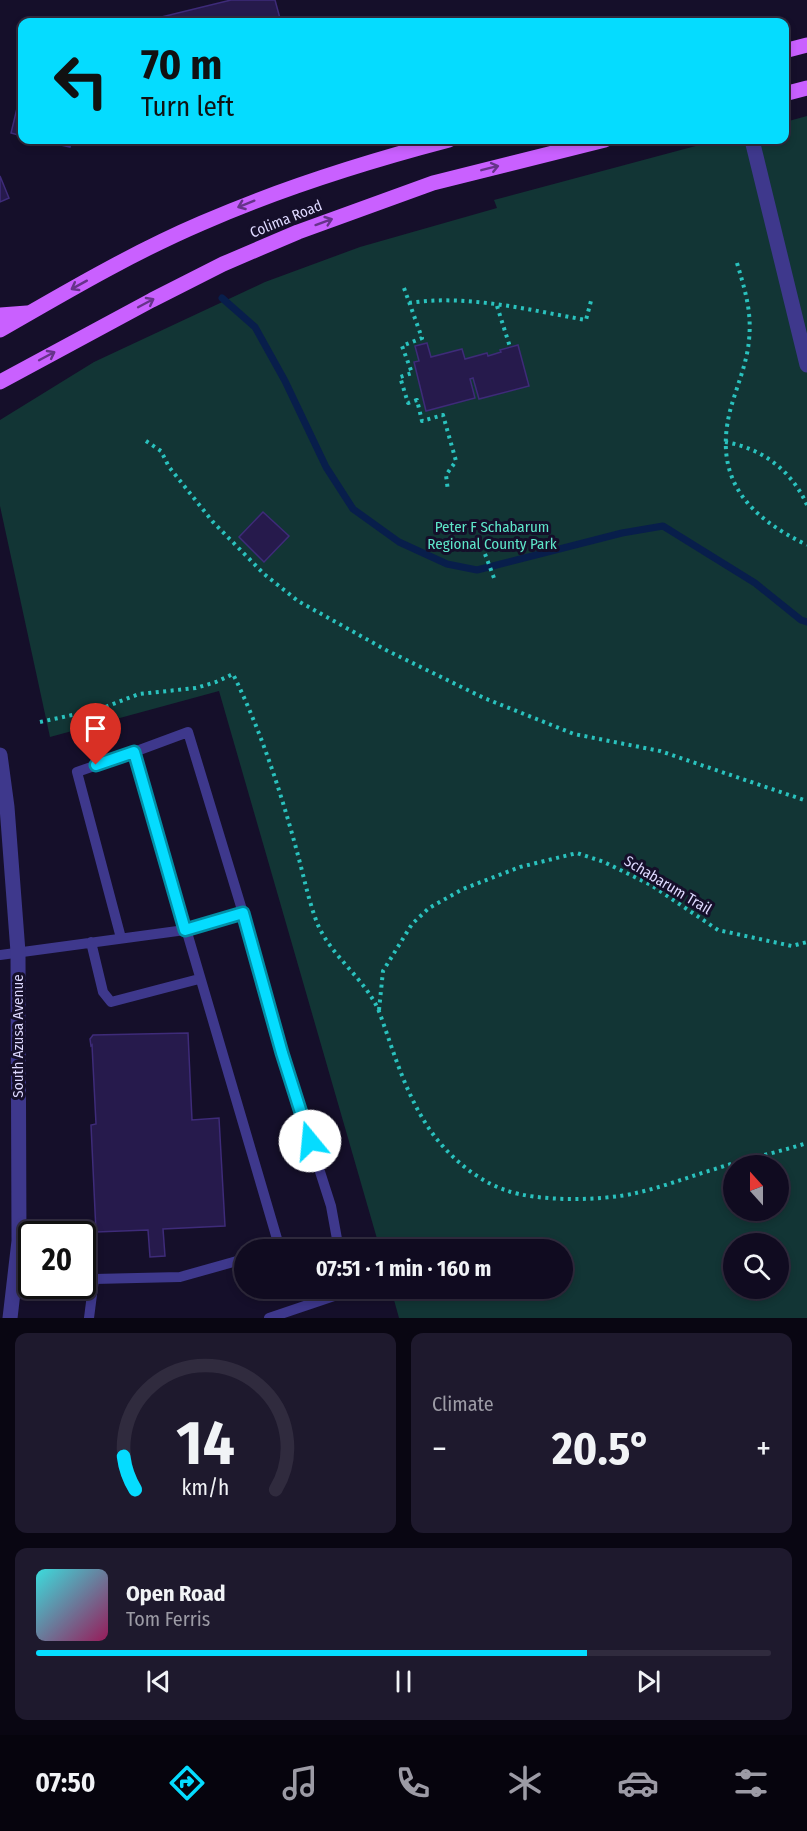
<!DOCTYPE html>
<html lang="en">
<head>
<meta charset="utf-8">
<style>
	body { margin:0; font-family:"Fira Sans Condensed",sans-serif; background:#1e192d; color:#f1f3f6; height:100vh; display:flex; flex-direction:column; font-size:22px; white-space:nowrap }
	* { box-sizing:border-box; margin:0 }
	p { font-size:20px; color:#9c9ba5 }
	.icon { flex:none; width:33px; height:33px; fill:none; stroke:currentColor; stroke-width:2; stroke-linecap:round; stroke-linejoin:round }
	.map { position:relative; height:1318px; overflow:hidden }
	.side { display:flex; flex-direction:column; gap:15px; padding:15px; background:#090612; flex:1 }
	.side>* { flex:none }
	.banner { position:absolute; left:18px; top:18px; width:771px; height:126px; border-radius:12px; box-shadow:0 3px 9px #0003,0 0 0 2px #302b3e; background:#05dcff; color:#111; overflow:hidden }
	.needle { width:39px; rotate:339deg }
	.buttons { position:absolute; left:723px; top:1155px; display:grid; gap:12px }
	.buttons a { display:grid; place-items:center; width:66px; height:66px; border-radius:50%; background:#100b20; box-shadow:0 3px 9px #0003,0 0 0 2px #302b3e; font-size:30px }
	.speed { position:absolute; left:18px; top:1221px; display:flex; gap:12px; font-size:30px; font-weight:700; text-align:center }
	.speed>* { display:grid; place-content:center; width:78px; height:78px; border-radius:50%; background:#100b20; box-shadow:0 3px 9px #0003,0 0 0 2px #302b3e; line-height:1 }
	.speed .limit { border:3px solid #111; border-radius:9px; background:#fff; color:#111 }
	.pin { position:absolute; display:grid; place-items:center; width:51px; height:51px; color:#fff; margin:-62px -26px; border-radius:50% 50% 50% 0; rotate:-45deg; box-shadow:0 0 6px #0007 }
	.pin .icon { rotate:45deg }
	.me { position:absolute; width:66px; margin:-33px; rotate:343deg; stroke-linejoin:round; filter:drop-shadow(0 0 4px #0008) }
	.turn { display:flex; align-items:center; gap:21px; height:126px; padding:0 24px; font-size:27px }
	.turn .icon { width:78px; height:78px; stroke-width:2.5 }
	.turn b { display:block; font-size:42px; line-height:51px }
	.big { font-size:45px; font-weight:700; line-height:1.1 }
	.side .card { flex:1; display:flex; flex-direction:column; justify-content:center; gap:9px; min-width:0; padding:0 21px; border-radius:12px; background:#1e192d }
	.side .dial { align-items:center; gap:0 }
	.dial svg { height:156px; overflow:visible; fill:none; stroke:#302b3e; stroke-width:7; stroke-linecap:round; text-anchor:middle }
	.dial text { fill:#f1f3f6; stroke:none }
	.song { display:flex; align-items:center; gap:18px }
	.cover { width:72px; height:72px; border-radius:9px; background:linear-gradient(135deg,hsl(180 70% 55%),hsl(330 70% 35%)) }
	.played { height:6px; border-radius:3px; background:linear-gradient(90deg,#05dcff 75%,#302b3e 75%) }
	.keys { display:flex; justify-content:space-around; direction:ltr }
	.heat { display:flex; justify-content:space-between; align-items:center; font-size:33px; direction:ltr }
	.side .tiles { flex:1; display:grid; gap:15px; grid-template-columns:1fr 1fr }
	.card:last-child { grid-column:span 2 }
	.trip { position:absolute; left:234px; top:1239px; width:339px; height:60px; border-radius:30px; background:#100b20; box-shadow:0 3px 9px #0003,0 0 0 2px #302b3e; font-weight:700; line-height:60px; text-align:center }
	.menu { display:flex; height:96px; justify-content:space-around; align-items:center; background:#06040d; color:#9c9ba5 }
	.menu .icon { width:42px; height:42px }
	.menu .active { color:#05dcff }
	.menu b { font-size:27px; color:#f1f3f6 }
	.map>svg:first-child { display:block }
</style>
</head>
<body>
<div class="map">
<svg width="807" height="1318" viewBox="0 0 807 1318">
	<rect width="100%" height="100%" fill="#150f2a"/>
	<path fill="#123535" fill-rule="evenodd" d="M807,116V1318H399L391,1289L562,1288V1250L380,1249L219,691L50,737L0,506V420L94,362L265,282L360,247L497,208L494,200L718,140H784L785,122ZM734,1166H778V1210H734ZM734,1244H778V1288H734Z"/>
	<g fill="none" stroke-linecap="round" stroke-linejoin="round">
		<path stroke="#081e4b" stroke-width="7" d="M222,298L255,327L285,381L326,467L353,509L399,542L447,564L477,570L622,533L663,526L755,583L801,620L807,622"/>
	</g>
	<path fill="#261a4c" stroke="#3e2b79" stroke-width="1.5" d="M231,0H275L281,22H141Z
		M19,100H22V136L11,133Z
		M39,140H72L70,147Z
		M0,176L9,198L0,202Z
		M427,343L431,357L462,349L465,359L487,353L488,356L501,352L500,350L518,345L529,386L479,399L473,378L470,379L475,398L426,411L414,362L419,361L415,346Z
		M263,512L289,536L264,562L239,537Z
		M188,1033L192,1120L219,1118L225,1226L163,1229L165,1256L150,1257L148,1230L96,1232L91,1125L96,1124L92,1045L91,1046L90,1039L93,1035Z"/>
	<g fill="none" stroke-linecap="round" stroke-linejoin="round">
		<path stroke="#2ac2be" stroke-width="4" stroke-dasharray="3 4.5" stroke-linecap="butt" d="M737,263C745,290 752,312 749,340C747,364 736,388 730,411C713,480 749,517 807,545
			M404,288L422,338L402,346L412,373L400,377L408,403L417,400L422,421L443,415L456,461L446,475L448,491
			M409,303C467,294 529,310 586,320L592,297
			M497,306L510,347
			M146,441L161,451L169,467L213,522L264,574L298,601L386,650L484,698L574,734L660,751L807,801
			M725,442C762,448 792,471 807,505
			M485,554L494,578
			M40,722L100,709L139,694L196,688L216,682L233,674C262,733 283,798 300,863C305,882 309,901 316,920C329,956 367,979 380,1014C394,1053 405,1092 428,1127C446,1154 474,1179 505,1190C537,1202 602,1201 636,1193C663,1187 688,1177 715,1169C745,1159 776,1153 807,1143
			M379,1010L383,971L412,924L429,908L463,889L520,867L577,853L604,862L651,885L718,930L792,946L807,942"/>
		<path stroke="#3e388c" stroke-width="10" d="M243,913L282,1053L331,1206L339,1250
			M121,938L77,772L134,752
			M91,942L103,992L111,1002L199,979
			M0,955L185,930L243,913L188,732L134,752C182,918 230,1084 280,1249L337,1242
			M89,1318L94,1279L180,1277L244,1259
			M269,1318L346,1292V1288"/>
		<path stroke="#3e388c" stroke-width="15" d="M752,140L807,365"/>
		<path stroke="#3e388c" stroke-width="15" d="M0,755L7,807L18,952L19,1241L10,1318"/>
		<path stroke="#c960ff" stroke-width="15" d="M784,51L807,45
			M784,94L807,88
			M0,315L27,313
			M0,330C66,292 132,253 202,223C282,188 365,162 449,140
			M0,382L152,300L223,264L298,232L433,183L605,140"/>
	</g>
	<defs><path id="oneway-shaft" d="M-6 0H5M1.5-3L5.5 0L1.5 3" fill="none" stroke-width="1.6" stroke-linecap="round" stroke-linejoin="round" transform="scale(1.5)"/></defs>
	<g stroke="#66338a">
		<use href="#oneway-shaft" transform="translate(490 168) rotate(-14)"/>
		<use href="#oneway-shaft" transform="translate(246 204) rotate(158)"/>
		<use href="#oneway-shaft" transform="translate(324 222) rotate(-20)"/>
		<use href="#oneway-shaft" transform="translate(79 285) rotate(151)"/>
		<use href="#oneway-shaft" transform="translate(146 303) rotate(-28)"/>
		<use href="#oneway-shaft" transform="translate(47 356) rotate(-28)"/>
	</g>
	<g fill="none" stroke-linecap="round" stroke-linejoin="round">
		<g stroke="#038fa6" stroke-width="15">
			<path id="route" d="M96,765L134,752L185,930L243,913L282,1053L310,1141"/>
		</g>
		<use href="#route" stroke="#05dcff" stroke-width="10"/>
	</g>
	<g text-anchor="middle" stroke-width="6" stroke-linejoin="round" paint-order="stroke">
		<g font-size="15" fill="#ded9ff" stroke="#150f2a">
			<text transform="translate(286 219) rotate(-22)" y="5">Colima Road</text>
			<text transform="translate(668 885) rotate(31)" y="5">Schabarum Trail</text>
			<text transform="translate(18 1036) rotate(-90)" y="5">South Azusa Avenue</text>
		</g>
		<g font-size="15" fill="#5ee6c9" stroke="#150f2a">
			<text x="492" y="532">Peter F Schabarum<tspan x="492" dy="17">Regional County Park</tspan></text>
		</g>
	</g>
</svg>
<div class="buttons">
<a><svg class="needle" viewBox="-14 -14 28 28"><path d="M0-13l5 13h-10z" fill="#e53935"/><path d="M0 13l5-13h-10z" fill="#9c9ba5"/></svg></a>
<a><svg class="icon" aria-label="search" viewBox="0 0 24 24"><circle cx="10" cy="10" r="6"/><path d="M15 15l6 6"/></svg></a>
</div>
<div class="speed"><div class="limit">20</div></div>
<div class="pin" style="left:96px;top:765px;background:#d93025"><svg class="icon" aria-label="arrive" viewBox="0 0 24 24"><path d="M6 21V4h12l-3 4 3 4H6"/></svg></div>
<svg class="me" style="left:310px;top:1141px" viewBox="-20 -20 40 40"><circle r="19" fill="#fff"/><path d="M0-13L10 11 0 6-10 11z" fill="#05dcff"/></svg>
<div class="trip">07:51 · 1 min · 160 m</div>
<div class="banner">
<div class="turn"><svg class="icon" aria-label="left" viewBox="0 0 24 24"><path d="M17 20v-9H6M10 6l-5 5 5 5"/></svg><div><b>70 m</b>Turn left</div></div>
</div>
</div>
<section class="side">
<div class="tiles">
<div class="card dial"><svg viewBox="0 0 100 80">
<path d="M14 69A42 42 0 1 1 86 69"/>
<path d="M14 69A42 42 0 0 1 8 52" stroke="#05dcff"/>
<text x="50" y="56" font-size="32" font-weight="700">14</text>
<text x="50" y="72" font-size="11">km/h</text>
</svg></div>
<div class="card"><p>Climate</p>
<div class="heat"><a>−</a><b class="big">20.5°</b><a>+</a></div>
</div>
<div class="card">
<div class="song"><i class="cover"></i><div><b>Open Road</b><p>Tom Ferris</p></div></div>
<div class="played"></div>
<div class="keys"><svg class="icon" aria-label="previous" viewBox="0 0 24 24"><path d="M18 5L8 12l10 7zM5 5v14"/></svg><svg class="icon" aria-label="pause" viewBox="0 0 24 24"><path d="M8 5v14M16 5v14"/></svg><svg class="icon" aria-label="next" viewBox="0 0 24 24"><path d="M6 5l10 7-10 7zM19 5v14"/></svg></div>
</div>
</div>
</section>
<nav class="menu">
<b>07:50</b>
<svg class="icon active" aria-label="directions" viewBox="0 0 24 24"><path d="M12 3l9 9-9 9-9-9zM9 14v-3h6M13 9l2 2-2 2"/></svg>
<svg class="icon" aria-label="music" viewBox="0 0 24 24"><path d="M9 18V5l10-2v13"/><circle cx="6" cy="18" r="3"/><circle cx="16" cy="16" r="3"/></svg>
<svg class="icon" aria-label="phone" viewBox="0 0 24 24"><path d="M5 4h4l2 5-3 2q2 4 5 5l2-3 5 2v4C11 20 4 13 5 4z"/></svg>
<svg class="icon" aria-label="climate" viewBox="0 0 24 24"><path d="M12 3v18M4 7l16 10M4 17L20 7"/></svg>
<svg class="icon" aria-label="car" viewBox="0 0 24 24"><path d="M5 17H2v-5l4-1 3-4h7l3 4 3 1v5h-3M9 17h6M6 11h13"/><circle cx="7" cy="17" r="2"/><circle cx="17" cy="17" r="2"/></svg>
<svg class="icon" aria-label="filters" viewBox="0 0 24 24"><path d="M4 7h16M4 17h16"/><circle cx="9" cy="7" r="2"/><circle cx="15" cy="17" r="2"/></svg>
</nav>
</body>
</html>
